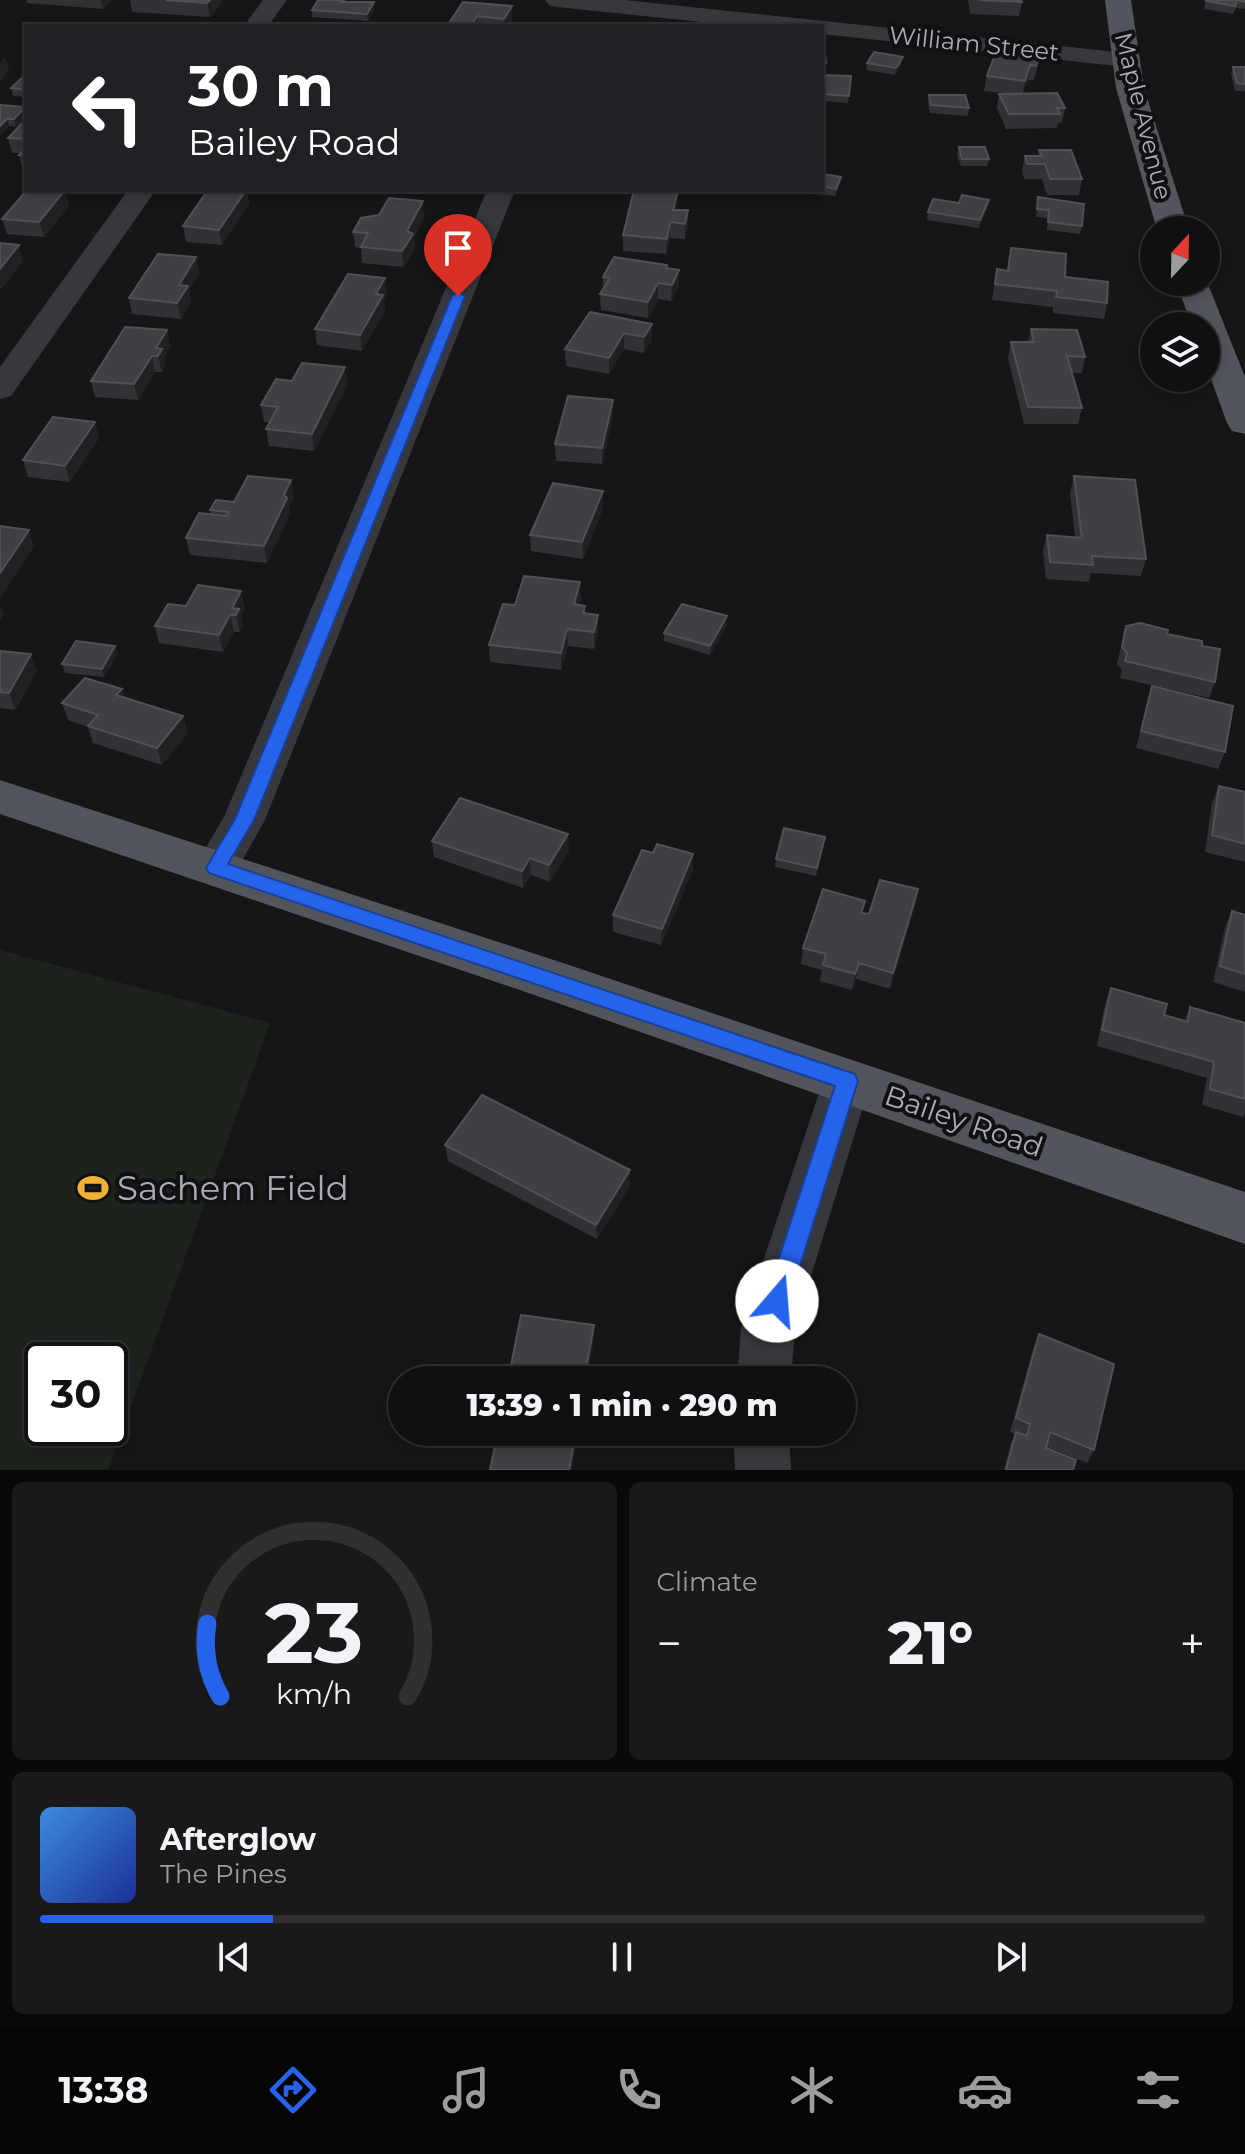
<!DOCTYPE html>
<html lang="en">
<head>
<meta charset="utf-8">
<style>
	body { margin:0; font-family:Montserrat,sans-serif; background:#19191b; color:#f1f3f6; height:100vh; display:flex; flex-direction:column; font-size:30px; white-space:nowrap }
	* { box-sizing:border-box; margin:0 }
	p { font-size:26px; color:#9c9d9f }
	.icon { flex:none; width:44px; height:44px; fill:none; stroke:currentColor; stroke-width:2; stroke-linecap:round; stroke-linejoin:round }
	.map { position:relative; height:1470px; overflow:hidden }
	.drawer { display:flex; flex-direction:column; gap:12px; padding:12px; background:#09090a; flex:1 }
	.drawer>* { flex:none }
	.guide { position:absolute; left:24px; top:24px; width:800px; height:168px; border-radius:0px; box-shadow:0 4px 12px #0003,0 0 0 2px #303032; background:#202124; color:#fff; overflow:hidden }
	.needle { width:52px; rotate:22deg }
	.controls { position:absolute; left:1140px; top:216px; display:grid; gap:16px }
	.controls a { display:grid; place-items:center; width:80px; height:80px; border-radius:50%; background:#101012; box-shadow:0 4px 12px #0003,0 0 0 2px #303032; font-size:40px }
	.speed { position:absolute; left:24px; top:1342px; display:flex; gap:16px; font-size:40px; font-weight:700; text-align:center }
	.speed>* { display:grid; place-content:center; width:104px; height:104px; border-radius:50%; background:#101012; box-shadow:0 4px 12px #0003,0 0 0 2px #303032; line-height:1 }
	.speed .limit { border:4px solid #111; border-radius:12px; background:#fff; color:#111 }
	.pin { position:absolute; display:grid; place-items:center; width:68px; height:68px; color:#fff; margin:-82px -34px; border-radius:50% 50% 50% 0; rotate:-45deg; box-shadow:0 0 8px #0007 }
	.pin .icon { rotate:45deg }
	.me { position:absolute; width:88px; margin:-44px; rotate:18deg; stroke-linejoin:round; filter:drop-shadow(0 0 6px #0008) }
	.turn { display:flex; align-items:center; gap:28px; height:168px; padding:0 32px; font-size:36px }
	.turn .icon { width:104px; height:104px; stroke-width:2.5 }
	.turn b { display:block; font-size:56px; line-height:68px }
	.big { font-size:60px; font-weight:800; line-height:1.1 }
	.drawer .widget { flex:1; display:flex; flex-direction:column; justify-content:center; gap:12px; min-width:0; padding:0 28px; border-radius:12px; background:#19191b }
	.drawer .dial { align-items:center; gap:0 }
	.dial svg { height:208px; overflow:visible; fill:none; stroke:#303032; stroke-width:7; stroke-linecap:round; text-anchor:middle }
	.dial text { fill:#f1f3f6; stroke:none }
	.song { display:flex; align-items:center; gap:24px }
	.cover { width:96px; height:96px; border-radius:12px; background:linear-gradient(135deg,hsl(210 70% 55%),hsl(230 70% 35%)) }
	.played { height:8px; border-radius:4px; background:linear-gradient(90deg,#2563eb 20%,#303032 20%) }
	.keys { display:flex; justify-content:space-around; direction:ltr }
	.heat { display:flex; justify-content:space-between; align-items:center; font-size:44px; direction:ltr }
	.drawer .tiles { flex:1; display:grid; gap:12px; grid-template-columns:1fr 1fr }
	.widget:last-child { grid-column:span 2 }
	.trip { position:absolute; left:388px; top:1366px; width:468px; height:80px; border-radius:40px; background:#101012; box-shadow:0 4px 12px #0003,0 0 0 2px #303032; font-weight:800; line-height:80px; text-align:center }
	.menu { display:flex; height:128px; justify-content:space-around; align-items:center; background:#060607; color:#9c9d9f }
	.menu .icon { width:56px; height:56px }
	.menu .on { color:#2563eb }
	.menu b { font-size:36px; color:#f1f3f6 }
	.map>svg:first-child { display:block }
</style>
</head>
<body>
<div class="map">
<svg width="1245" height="1470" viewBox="0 0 1245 1470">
	<rect width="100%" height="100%" fill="#161618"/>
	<path fill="#1c231d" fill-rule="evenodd" d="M0,950L270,1023L108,1470H0ZM42,1360H110V1428H42Z"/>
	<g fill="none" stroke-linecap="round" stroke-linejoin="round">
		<path fill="#37383d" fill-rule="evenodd" d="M263,0H287L268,26H244Z
			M545,0H625L1126,53L1135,55L1138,60L1135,65L1126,67L822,34V26H741L557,7L549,5Z
			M128,190H156L11,396L0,399V367Z
			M487,190H515L265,820L231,880L216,885L201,880L194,868L224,817Z
			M847,1060L864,1066L871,1081L795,1328L791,1380H737L741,1328L823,1081L830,1066Z
			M733,1432H789L791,1470H735Z"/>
		<path fill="#53555c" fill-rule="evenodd" d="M1105,0H1131L1144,88L1189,230H1157L1116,88Z
			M1206,279L1245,377V434L1232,431L1227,423L1206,365V326H1192L1176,282H1206Z
			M0,780L563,963L1245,1192V1244L549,1000L0,814Z"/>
	</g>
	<path fill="#323236" d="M26,0H112L103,9L27,3Z
		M130,0H221L222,2L210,17L132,12Z
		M318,0H345L346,2L374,10L368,21L312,17V10Z
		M968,0H1021L1022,2L1019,16L970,14Z
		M1206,0H1245V8L1244,9L1236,8L1233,14L1204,9Z
		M463,2L512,21L509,26H447Z
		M1039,58L1036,73L1033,80H1028L1023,93L1065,108L1062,122L1058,123L1057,128L1006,129L997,108L999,94L1004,93L984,91L987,76Z
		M867,63L902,64L895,75L866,70Z
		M1233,67H1245V91H1235L1231,74Z
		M822,75L851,76L848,103L822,101Z
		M26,76V97L13,96L11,88Z
		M929,95L969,108L968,116L930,113L928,103Z
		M0,105L26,110V116L16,127L9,126Z
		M26,119V170H23L19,155L20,153H12L8,138Z
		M959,147L989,159L987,166H961L957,155Z
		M1039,150L1082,179L1079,195H1047L1042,179H1024L1022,171L1025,156H1038Z
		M822,176L841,177L840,185L835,196L816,194L817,190H822Z
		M65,190L69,206L44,237L7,234L2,219Z
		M208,190H247L249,204L222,245L186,242L183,226Z
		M634,190H678L676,210L688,226L685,239L670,238L666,254L623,251V235Z
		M1038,197L1082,226L1080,234L1047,230L1048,218L1036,217Z
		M987,208L979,228L927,220L928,212Z
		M424,217L414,238L415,249L403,267L362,263L361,248L355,247L353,232Z
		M1011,248L1065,277L1107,303L1104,319L1053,313V307L992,300L997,269L1007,271Z
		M667,269L679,286L671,301L658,299L648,318L601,310L600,294L603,290V277Z
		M199,273L189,290L191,302L181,319L132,314L129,298Z
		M385,278L387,294L384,300L385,311L362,351L317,345L315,329Z
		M590,312L652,340L644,353L624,349L609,374L566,366L565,349Z
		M1031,329L1085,357L1082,373H1072L1082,408L1078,424H1024L1008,358L1011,342H1028Z
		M167,330L170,347L164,357L166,365L162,372H155L138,400L95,397L91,381Z
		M292,381L348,384L314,451L269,446L266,429L269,422H264L261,405Z
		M613,400V416L602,464L556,461L555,444Z
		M95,422L99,438L70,482L28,477L23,460Z
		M1074,476L1146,559L1141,576L1091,573L1089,582L1046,579L1043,551L1047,535L1075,537L1070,493Z
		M291,480L294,497L289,507L290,514L267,563L190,555L186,538L211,515L210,510Z
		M603,491V508L583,559L531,551L530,535Z
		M581,599L579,605L585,606L586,613L598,631L594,649L568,646L561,670L490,662L489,645L515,605Z
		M186,606L245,608L241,616L243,626L240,632H234L223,652L159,643L155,626Z
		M727,625L710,655L664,641V633Z
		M1126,626L1167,634L1202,646L1215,682L1209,698L1120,678L1122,670L1117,664Z
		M115,646L117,655L104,677L65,673L62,664Z
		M0,651L37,671L15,710L0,708Z
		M1152,686L1225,752L1218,769L1136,748Z
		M124,698L188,733L162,765L93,743L88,727L68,720L62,703Z
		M1219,786L1245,792V862L1205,852L1212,803Z
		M825,837L816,876L775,867L776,859Z
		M432,841L569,850L550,882L531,875L523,888L434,857Z
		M653,853L693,854V870L661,945L613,932V915Z
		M865,901L863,913L869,914L915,906L890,989L856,979L852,990L820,981L822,970L801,964L803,948Z
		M1232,911L1245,915V992L1213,982L1225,927Z
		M1111,988L1164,1015L1184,1021L1190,1007L1245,1023V1113L1243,1117L1202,1105L1207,1078L1097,1046L1105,1004Z
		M445,1145L630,1186L597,1239L448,1161Z
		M1039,1334L1094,1450L1087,1463L1047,1447L1046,1448L1073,1470H1004L1010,1446L1015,1434L1010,1432L1033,1349Z"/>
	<path fill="#212124" d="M101,0H112L103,9Z
		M210,0H221L222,2L210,17L207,3Z
		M374,2V10L368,21L367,14Z
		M512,6V21L509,26H504V19Z
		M477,16L478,26H471Z
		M5,56L9,70L0,83V63Z
		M903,57L902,64L895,75L896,68Z
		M826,63L825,70L822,73V66Z
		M1030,65L1028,80L1022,96L1025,81Z
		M25,107L26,116L16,127L14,119Z
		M7,119L9,126L0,136V126Z
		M841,177L840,185L835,196L836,189Z
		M65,190L69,206L44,237L39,222Z
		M246,190L249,204L222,245L219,230Z
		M678,190V202L673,225V210Z
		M989,200L987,208L979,228L980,220Z
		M423,201L424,217L414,238L415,249L403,267L402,251L407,231Z
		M688,210V226L685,239V224Z
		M670,222V238L666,254L667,239Z
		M19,245L23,261L0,291V269Z
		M196,257L199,273L189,290L191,302L181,319L177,303L179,285Z
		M679,270V286L671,301L672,285Z
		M385,278L387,294L384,300L385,311L362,351L360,335L376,294Z
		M658,283V299L648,318V302Z
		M652,324V340L644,353V337Z
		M167,330L170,347L164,357L166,365L162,372L156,348Z
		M624,333V349L609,374V358Z
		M152,356L155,372L138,400L134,384Z
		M345,367L348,384L314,451L312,434Z
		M613,400V416L602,464V448Z
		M95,422L99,438L70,482L65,466Z
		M291,480L294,497L289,508L290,514L267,563L264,546Z
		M603,491V508L583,559L582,542Z
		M29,530L34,547L0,599V573Z
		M580,582L581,599L575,621L574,604Z
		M241,591L245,608L241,616L243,626L240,632L236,615L232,608Z
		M0,604L4,615L0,621Z
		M230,615L234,632L223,652L219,635Z
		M598,615V631L594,649V632Z
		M727,616V625L710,655V646Z
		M567,629L568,646L561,670V653Z
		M115,646L117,655L104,677L102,669Z
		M31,654L37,671L15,710L9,693Z
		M122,689L127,706L116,695Z
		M183,716L188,733L162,765L157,748Z
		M568,834L569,850L550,882L549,865Z
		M693,854V870L661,945L662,929Z
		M530,858L531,875L523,888L522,871Z
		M918,889L915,906L890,989L893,973Z
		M859,963L856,979L852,990L855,974Z
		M630,1170V1186L597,1239L596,1225Z
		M594,1325V1340L587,1380H584Z
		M576,1432H579L572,1470H569Z"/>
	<path fill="#3f3f44" stroke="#4f5156" stroke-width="2" d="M166,0H210L207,3Z
		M318,0H344L342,2H374L367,14L312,10Z
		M979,0H1021L1022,2Z
		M1206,0H1245V2L1237,0L1235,6L1206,1Z
		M463,2L512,6L504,19L477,16L471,26H447Z
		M368,24L393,26H366Z
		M874,52L903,57L896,68L867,63Z
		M996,52L1039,58L1036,66L1030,65L1025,81L987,76Z
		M822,54H825L826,63L822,66Z
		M1233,67H1245V84L1237,83Z
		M822,75L851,76L849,96L822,94Z
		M24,76H26V90L11,88Z
		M1057,93L1065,108H1057L1060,114H1009L999,94Z
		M929,95H965L969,108L931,105Z
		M0,105L25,107L14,119H7L0,126Z
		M26,119V139L8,138Z
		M26,147V155H19Z
		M959,147H985L989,159H962Z
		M1039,150H1071L1082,179H1050L1045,164H1027L1025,156H1042Z
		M823,174L841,177L836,189L822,186Z
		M27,190H65L39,222L2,219Z
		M208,190H246L219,230L183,226Z
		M634,190H678L673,210H688L685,224L670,222L667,239L623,235Z
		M962,195L989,200L980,220L928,212L933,199L959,203Z
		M1038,197L1084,204L1082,226L1048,222L1049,210L1037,209Z
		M389,198L423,201L407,231L413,234L402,251L361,247L368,233L353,232L361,218L379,215Z
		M0,243L19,245L0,269Z
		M1011,248L1066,254L1065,277L1108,282L1107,303L1056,297L1057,291L995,284L997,269L1008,271Z
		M158,254L196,257L179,285L188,286L177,303L129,298Z
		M614,257L667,265L666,268L679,270L672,285L658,283L648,302L600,294L610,278L603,277Z
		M348,274L385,278L376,294L383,295L360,335L315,329Z
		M590,312L652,324L644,337L624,333L609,358L565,349Z
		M125,327L167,330L156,348L162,349L158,356H152L134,384L91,381Z
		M1031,329L1077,330L1085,357L1067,356L1082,408L1028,407L1011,342H1034Z
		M302,363L345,367L312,434L266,429L278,407L261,405L276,379L292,381Z
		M568,396L613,400L602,448L555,444Z
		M53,417L95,422L65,466L23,460Z
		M248,476L291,480L284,495L287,498L264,546L186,538L199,513L226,516L229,512L210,510L216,500L234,502Z
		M1074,476L1135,480L1146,559L1092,556L1093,565L1050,562L1047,535L1082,538Z
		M553,483L603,491L582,542L530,535Z
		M0,526L29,530L0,573Z
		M524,576L580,582L574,604L585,606L583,613L598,615L594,632L567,629L561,653L489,645L503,604L515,605Z
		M198,585L241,591L232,608L239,609L236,615H230L219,635L155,626L168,604L186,606Z
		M682,604L727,616L710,646L664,633Z
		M1140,623L1168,630L1167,634L1202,641V646L1220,649L1215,682L1125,661L1127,653L1122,647L1126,626Z
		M76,641L115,646L102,669L62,664Z
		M0,651L31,654L9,693L0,692Z
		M85,678L122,689L116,695L183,716L157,748L88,726L98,715L62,703Z
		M1152,686L1233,706L1225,752L1141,731Z
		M1219,786L1245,792V844L1212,835Z
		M460,798L568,834L549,865L530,858L522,871L432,841Z
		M784,828L825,837L817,868L776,859Z
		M657,844L693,854L662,929L613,915L642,850L653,853Z
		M880,880L918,889L893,973L859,963L855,974L823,965L826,954L803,948L823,889L865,901L861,913L869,914Z
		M1232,911L1245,915V974L1220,966Z
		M1111,988L1167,1004L1164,1015L1188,1022L1190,1007L1245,1023V1099L1210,1089L1214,1062L1102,1030Z
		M482,1095L630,1170L596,1225L445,1145Z
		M521,1315L594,1325L584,1380H508Z
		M1039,1334L1114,1364L1094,1450L1050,1432L1046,1448L1076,1460L1073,1470H1006L1016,1432L1027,1436L1030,1424L1016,1418Z
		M498,1432H576L569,1470H490Z"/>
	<path fill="#2563eb" stroke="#184099" stroke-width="2" d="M458,292L465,296L254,820L228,864L855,1074L858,1081L789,1301L785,1309L777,1312L768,1309L765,1301L835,1086L209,873L206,868L235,819L452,296Z"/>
	<defs>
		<g id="stadium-bare" transform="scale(2.4)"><path d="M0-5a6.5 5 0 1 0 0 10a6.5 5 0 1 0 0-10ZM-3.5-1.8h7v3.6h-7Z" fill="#f2b134" stroke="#111113" stroke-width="2.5" paint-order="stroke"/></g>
	</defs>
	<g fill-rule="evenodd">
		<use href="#stadium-bare" x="93" y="1188"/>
	</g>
	<g text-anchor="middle" stroke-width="8" stroke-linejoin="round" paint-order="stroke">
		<g font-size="24" fill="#a8adb8" stroke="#111113">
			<text transform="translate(974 44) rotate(6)" y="8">William Street</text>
			<text transform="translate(1143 116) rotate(76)" y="8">Maple Avenue</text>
		</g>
		<g font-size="28" fill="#a8adb8" stroke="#111113">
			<text transform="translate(964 1121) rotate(19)" y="10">Bailey Road</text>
		</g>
		<g font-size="34" fill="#a8adb8" stroke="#111113" text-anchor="start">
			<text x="117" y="1200">Sachem Field</text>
		</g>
	</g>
</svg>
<div class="controls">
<a><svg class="needle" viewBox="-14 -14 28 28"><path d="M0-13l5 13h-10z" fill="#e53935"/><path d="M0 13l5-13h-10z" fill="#9c9d9f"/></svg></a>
<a><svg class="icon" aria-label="layers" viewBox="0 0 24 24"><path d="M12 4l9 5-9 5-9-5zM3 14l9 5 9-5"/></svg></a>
</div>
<div class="speed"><div class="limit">30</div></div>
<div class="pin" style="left:458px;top:296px;background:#d93025"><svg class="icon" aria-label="arrive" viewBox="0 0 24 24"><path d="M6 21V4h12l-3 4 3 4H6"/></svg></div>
<svg class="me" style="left:777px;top:1301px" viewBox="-20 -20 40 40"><circle r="19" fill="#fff"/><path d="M0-13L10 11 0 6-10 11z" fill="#2563eb"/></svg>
<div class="trip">13:39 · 1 min · 290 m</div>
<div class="guide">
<div class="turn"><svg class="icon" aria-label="left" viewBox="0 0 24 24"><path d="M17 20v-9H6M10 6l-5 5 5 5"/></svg><div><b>30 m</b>Bailey Road</div></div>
</div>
</div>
<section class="drawer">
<div class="tiles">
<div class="widget dial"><svg viewBox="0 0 100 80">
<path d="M14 69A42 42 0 1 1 86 69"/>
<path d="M14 69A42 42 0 0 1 9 41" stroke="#2563eb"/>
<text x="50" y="56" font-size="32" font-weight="700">23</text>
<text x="50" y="72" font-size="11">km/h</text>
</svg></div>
<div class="widget"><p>Climate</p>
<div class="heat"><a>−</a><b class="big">21°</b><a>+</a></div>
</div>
<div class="widget">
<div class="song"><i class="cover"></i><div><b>Afterglow</b><p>The Pines</p></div></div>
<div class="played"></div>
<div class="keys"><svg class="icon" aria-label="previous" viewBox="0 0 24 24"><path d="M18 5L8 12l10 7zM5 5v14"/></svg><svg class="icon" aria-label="pause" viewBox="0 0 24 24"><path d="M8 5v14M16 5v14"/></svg><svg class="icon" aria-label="next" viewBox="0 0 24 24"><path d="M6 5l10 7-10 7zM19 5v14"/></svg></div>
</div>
</div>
</section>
<nav class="menu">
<b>13:38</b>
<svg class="icon on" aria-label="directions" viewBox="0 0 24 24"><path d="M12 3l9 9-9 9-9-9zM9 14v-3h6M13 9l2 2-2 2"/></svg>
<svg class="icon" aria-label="music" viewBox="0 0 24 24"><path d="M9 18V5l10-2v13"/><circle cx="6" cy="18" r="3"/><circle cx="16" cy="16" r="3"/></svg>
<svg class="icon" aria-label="phone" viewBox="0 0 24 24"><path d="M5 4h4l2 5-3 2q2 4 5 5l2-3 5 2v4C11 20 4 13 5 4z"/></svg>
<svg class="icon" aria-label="climate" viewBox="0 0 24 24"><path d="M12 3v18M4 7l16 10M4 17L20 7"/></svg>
<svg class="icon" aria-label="car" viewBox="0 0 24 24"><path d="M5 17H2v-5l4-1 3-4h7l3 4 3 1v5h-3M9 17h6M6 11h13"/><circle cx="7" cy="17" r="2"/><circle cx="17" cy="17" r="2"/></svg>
<svg class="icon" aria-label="filters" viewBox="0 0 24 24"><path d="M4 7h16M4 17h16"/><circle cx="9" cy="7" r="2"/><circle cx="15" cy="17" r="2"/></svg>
</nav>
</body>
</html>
